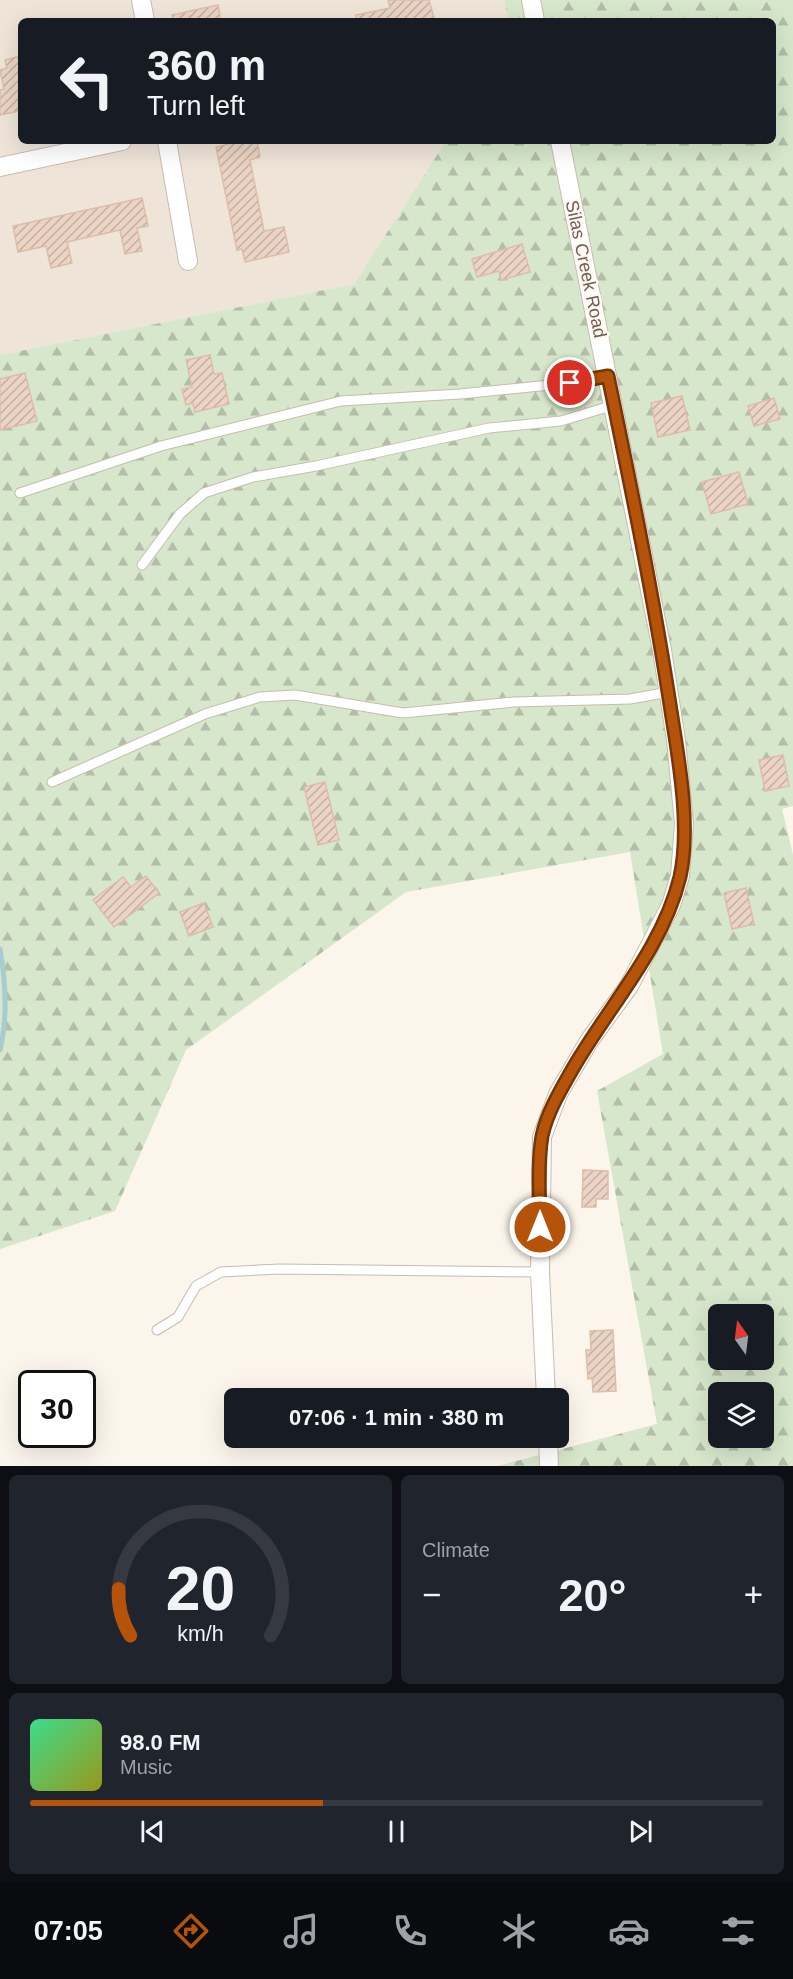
<!DOCTYPE html>
<html lang="en">
<head>
<meta charset="utf-8">
<style>
	body { margin:0; font-family:Arial,sans-serif; background:#20242c; color:#f1f3f6; height:100vh; display:flex; flex-direction:column; font-size:22px; white-space:nowrap }
	* { box-sizing:border-box; margin:0 }
	p { font-size:20px; color:#9ea1a6 }
	.icon { flex:none; width:33px; height:33px; fill:none; stroke:currentColor; stroke-width:2; stroke-linecap:round; stroke-linejoin:round }
	.map { position:relative; height:1466px; overflow:hidden }
	.panel { display:flex; flex-direction:column; gap:9px; padding:9px; background:#0d0f14; flex:1 }
	.panel>* { flex:none }
	.guide { position:absolute; left:18px; top:18px; width:758px; height:126px; border-radius:9px; box-shadow:0 6px 24px #0002; background:#171b24; color:#f1f3f6; overflow:hidden }
	.needle { width:39px; rotate:346deg }
	.fabs { position:absolute; left:708px; top:1304px; display:grid; gap:12px }
	.fabs a { display:grid; place-items:center; width:66px; height:66px; border-radius:9px; background:#171b24; box-shadow:0 6px 24px #0002; font-size:30px }
	.speed { position:absolute; left:18px; top:1370px; display:flex; gap:12px; font-size:30px; font-weight:700; text-align:center }
	.speed>* { display:grid; place-content:center; width:78px; height:78px; border-radius:50%; background:#171b24; box-shadow:0 6px 24px #0002; line-height:1 }
	.speed .limit { border:3px solid #111; border-radius:9px; background:#fff; color:#111 }
	.pin { position:absolute; display:grid; place-items:center; width:51px; height:51px; color:#fff; margin:-26px; border:3px solid #fff; border-radius:50%; box-shadow:0 2px 6px #0007 }
	.me { position:absolute; width:66px; margin:-33px; rotate:0deg; stroke-linejoin:round; filter:drop-shadow(0 0 4px #0008) }
	.turn { display:flex; align-items:center; gap:21px; height:126px; padding:0 30px; font-size:27px }
	.turn .icon { width:78px; height:78px; stroke-width:2.5 }
	.turn b { display:block; font-size:42px; line-height:51px }
	.big { font-size:45px; font-weight:800; line-height:1.1 }
	.panel .card { flex:1; display:flex; flex-direction:column; justify-content:center; gap:9px; min-width:0; padding:0 21px; border-radius:9px; background:#20242c }
	.panel .dial { align-items:center; gap:0 }
	.dial svg { height:156px; overflow:visible; fill:none; stroke:#363941; stroke-width:7; stroke-linecap:round; text-anchor:middle }
	.dial text { fill:#f1f3f6; stroke:none }
	.song { display:flex; align-items:center; gap:18px }
	.cover { width:72px; height:72px; border-radius:9px; background:linear-gradient(135deg,hsl(150 70% 55%),hsl(60 70% 35%)) }
	.played { height:6px; border-radius:3px; background:linear-gradient(90deg,#b45309 40%,#363941 40%) }
	.keys { display:flex; justify-content:space-around; direction:ltr }
	.heat { display:flex; justify-content:space-between; align-items:center; font-size:33px; direction:ltr }
	.panel .tiles { flex:1; display:grid; gap:9px; grid-template-columns:1fr 1fr }
	.card:last-child { grid-column:span 2 }
	.trip { position:absolute; left:224px; top:1388px; width:345px; height:60px; border-radius:9px; background:#171b24; box-shadow:0 6px 24px #0002; font-weight:800; line-height:60px; text-align:center }
	.tab-bar { display:flex; height:96px; justify-content:space-around; align-items:center; background:#090b0e; color:#9ea1a6 }
	.tab-bar .icon { width:42px; height:42px }
	.tab-bar .on { color:#b45309 }
	.tab-bar b { font-size:27px; color:#f1f3f6 }
	.map>svg:first-child { display:block }
</style>
</head>
<body>
<div class="map">
<svg width="793" height="1466" viewBox="0 0 793 1466">
	<defs>
		<pattern id="forest-firs" width="22" height="20" patternUnits="userSpaceOnUse" patternTransform="scale(1.5)"><rect width="22" height="20" fill="#d6e7cb"/><path d="M5 1l3.5 6h-7zM16 11l3.5 6h-7z" fill="#b2bea7"/></pattern>
		<pattern id="building-hatch" width="6" height="6" patternUnits="userSpaceOnUse" patternTransform="scale(1.5)"><rect width="6" height="6" fill="#ebd4c4"/><path d="M-1 1l2-2M0 6l6-6M5 7l2-2" fill="none" stroke="#c3afa2"/></pattern>
	</defs>
	<rect width="100%" height="100%" fill="#fbf5eb"/>
	<path fill="#eee4d8" d="M0,0H504L509,21H21V141H446L354,284L0,355Z"/>
	<path fill="url(#forest-firs)" fill-rule="evenodd" d="M504,0H793V806L782,809L793,855V1466H498L657,1424L597,1091L663,1054L630,852L406,892L186,1050L115,1211L0,1249V355L354,284L446,141H772V21H509ZM718,1314H764V1359H718ZM718,1392H764V1437H718Z"/>
	<g fill="none" stroke-linecap="round" stroke-linejoin="round">
		<path stroke="#a9ccd3" stroke-width="5" d="M0,949C6,983 8,1016 0,1050"/>
	</g>
	<path fill="url(#building-hatch)" stroke="#debda8" stroke-width="1.5" d="M388,0H429L434,18L421,21H357L356,15L390,8Z
		M218,5L221,21H173L172,15Z
		M21,56V100H18L20,111L0,115V90L4,89L0,70L7,68L5,60Z
		M241,141H257L260,157L250,160L264,231L284,227L289,252L245,262L242,249L237,250L216,147Z
		M142,198L148,226L137,228L142,251L125,254L120,230L67,242L72,263L51,268L46,246L18,252L13,226Z
		M522,244L530,272L501,280L499,271L477,277L472,259Z
		M210,355L214,374L222,373L229,404L195,412L193,403L186,405L182,389L192,387L186,360Z
		M25,373L37,421L0,430V379Z
		M682,396L690,430L658,437L651,403Z
		M774,398L780,419L754,426L748,406Z
		M739,472L748,504L711,514L702,482Z
		M783,755L789,786L765,791L759,760Z
		M325,782L339,840L318,845L304,787Z
		M146,876L159,893L114,927L93,900L123,877L131,887Z
		M746,888L754,924L732,929L724,893Z
		M204,903L213,927L189,936L180,912Z
		M583,1170L608,1171V1199H596V1207H582Z
		M613,1330L616,1391L593,1392L592,1378L588,1379L586,1350H591L590,1331Z"/>
	<g fill="none" stroke-linecap="round" stroke-linejoin="round">
		<g stroke="#c9bbaf" stroke-width="11">
			<path id="service" d="M20,493L161,446L341,401L460,394L570,383L608,376
				M142,565L180,514L204,493L253,477L316,466L489,428L561,421L614,405
				M52,782L205,714L260,697L295,695L403,713L514,702L630,699L669,692
				M157,1330L178,1317L196,1286L221,1272L280,1269L540,1272"/>
		</g>
		<g stroke="#c9bbaf" stroke-width="20">
			<path id="minor" d="M141,0L145,21
				M531,0L535,21
				M167,141L188,261
				M0,167L122,141
				M546,1398L540,1272L542,1137L558,1094L589,1041L629,986L671,905L680,876L684,824L676,740L662,650L560,141
				M548,1437L549,1466"/>
		</g>
		<use href="#service" stroke="#fff" stroke-width="9"/>
		<use href="#minor" stroke="#fff" stroke-width="18"/>
	</g>
	<g fill="none" stroke-linecap="round" stroke-linejoin="round">
		<g stroke="#753606" stroke-width="15">
			<path id="route" d="M540,1227C540,1198 537,1165 542,1136C547,1113 560,1091 572,1070C608,1007 662,950 680,877C691,827 679,761 671,711C654,599 631,487 608,376L570,383"/>
		</g>
		<use href="#route" stroke="#b45309" stroke-width="10"/>
	</g>
	<g text-anchor="middle" stroke-width="5" stroke-linejoin="round" paint-order="stroke">
		<g font-size="18" fill="#735d51" stroke="#fdf9f2">
			<text transform="translate(586 269) rotate(78)" y="6">Silas Creek Road</text>
		</g>
	</g>
</svg>
<div class="fabs">
<a><svg class="needle" viewBox="-14 -14 28 28"><path d="M0-13l5 13h-10z" fill="#e53935"/><path d="M0 13l5-13h-10z" fill="#9ea1a6"/></svg></a>
<a><svg class="icon" aria-label="layers" viewBox="0 0 24 24"><path d="M12 4l9 5-9 5-9-5zM3 14l9 5 9-5"/></svg></a>
</div>
<div class="speed"><div class="limit">30</div></div>
<div class="pin" style="left:570px;top:383px;background:#d93025"><svg class="icon" aria-label="arrive" viewBox="0 0 24 24"><path d="M6 21V4h12l-3 4 3 4H6"/></svg></div>
<svg class="me" style="left:540px;top:1227px" viewBox="-20 -20 40 40"><circle r="17" fill="#b45309" stroke="#fff" stroke-width="3"/><path d="M0-11L8 9 0 5-8 9z" fill="#fff"/></svg>
<div class="trip">07:06 · 1 min · 380 m</div>
<div class="guide">
<div class="turn"><svg class="icon" aria-label="left" viewBox="0 0 24 24"><path d="M17 20v-9H6M10 6l-5 5 5 5"/></svg><div><b>360 m</b>Turn left</div></div>
</div>
</div>
<section class="panel">
<div class="tiles">
<div class="card dial"><svg viewBox="0 0 100 80">
<path d="M14 69A42 42 0 1 1 86 69"/>
<path d="M14 69A42 42 0 0 1 8 45" stroke="#b45309"/>
<text x="50" y="56" font-size="32" font-weight="700">20</text>
<text x="50" y="72" font-size="11">km/h</text>
</svg></div>
<div class="card"><p>Climate</p>
<div class="heat"><a>−</a><b class="big">20°</b><a>+</a></div>
</div>
<div class="card">
<div class="song"><i class="cover"></i><div><b>98.0 FM</b><p>Music</p></div></div>
<div class="played"></div>
<div class="keys"><svg class="icon" aria-label="previous" viewBox="0 0 24 24"><path d="M18 5L8 12l10 7zM5 5v14"/></svg><svg class="icon" aria-label="pause" viewBox="0 0 24 24"><path d="M8 5v14M16 5v14"/></svg><svg class="icon" aria-label="next" viewBox="0 0 24 24"><path d="M6 5l10 7-10 7zM19 5v14"/></svg></div>
</div>
</div>
</section>
<nav class="tab-bar">
<b>07:05</b>
<svg class="icon on" aria-label="directions" viewBox="0 0 24 24"><path d="M12 3l9 9-9 9-9-9zM9 14v-3h6M13 9l2 2-2 2"/></svg>
<svg class="icon" aria-label="music" viewBox="0 0 24 24"><path d="M9 18V5l10-2v13"/><circle cx="6" cy="18" r="3"/><circle cx="16" cy="16" r="3"/></svg>
<svg class="icon" aria-label="phone" viewBox="0 0 24 24"><path d="M5 4h4l2 5-3 2q2 4 5 5l2-3 5 2v4C11 20 4 13 5 4z"/></svg>
<svg class="icon" aria-label="climate" viewBox="0 0 24 24"><path d="M12 3v18M4 7l16 10M4 17L20 7"/></svg>
<svg class="icon" aria-label="car" viewBox="0 0 24 24"><path d="M5 17H2v-5l4-1 3-4h7l3 4 3 1v5h-3M9 17h6M6 11h13"/><circle cx="7" cy="17" r="2"/><circle cx="17" cy="17" r="2"/></svg>
<svg class="icon" aria-label="filters" viewBox="0 0 24 24"><path d="M4 7h16M4 17h16"/><circle cx="9" cy="7" r="2"/><circle cx="15" cy="17" r="2"/></svg>
</nav>
</body>
</html>
